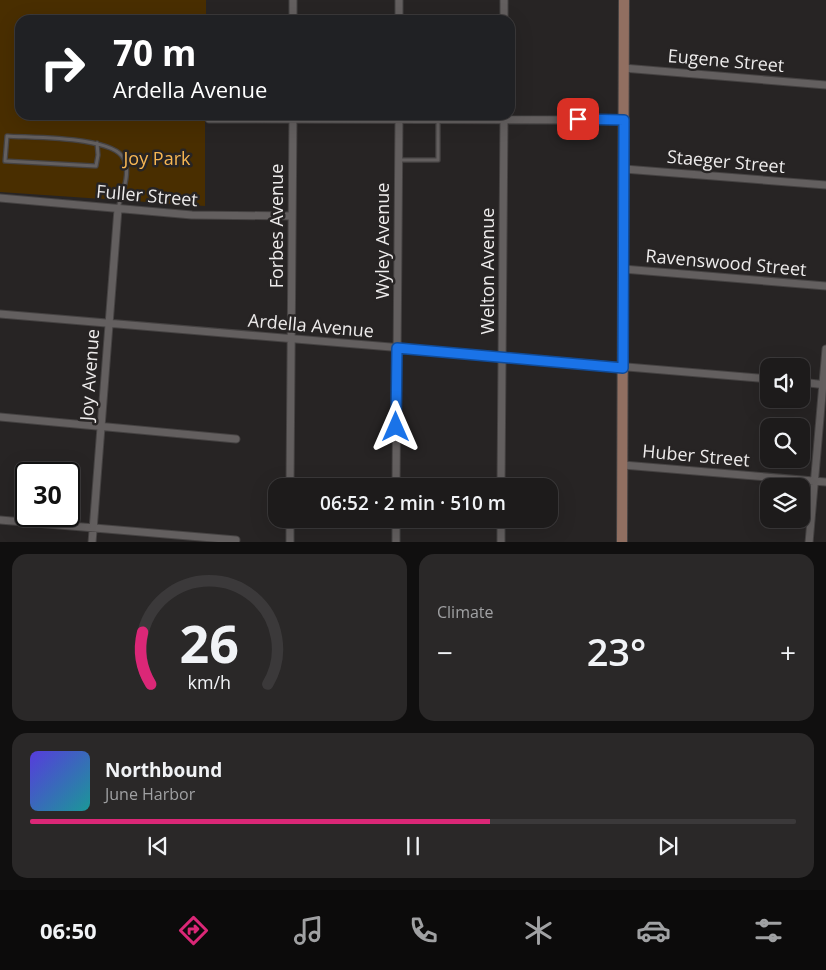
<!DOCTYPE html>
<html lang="en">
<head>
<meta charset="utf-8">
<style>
	body { margin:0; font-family:"Open Sans",sans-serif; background:#2a2828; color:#f1f3f6; height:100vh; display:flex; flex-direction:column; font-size:19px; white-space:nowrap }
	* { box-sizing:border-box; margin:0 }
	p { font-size:16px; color:#a0a1a3 }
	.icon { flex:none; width:28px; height:28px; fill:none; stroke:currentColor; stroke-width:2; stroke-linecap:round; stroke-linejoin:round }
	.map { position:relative; height:542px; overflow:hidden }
	.drawer { display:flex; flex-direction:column; gap:12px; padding:12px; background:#100f0f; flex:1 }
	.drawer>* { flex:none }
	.top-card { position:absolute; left:15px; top:15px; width:500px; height:105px; border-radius:15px; box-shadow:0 5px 20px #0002,0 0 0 1px #3b393a; background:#202124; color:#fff; overflow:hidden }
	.tools { position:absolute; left:760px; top:358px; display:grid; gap:10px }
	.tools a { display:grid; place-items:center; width:50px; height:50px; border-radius:10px; background:#1d1b1b; box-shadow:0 5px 20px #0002,0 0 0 1px #3b393a; font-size:25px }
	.speed { position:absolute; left:15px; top:462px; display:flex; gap:10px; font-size:25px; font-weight:700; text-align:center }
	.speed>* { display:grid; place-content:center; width:65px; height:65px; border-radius:50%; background:#1d1b1b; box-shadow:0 5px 20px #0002,0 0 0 1px #3b393a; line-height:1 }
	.speed .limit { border:2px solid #111; border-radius:8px; background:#fff; color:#111 }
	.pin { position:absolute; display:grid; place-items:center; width:42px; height:42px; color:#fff; margin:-21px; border-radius:10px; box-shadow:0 2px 8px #0006 }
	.me { position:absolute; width:55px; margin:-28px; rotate:0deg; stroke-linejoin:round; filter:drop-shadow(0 0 4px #0008) }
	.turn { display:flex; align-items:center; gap:18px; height:105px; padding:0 15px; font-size:22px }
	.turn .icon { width:65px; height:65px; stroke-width:2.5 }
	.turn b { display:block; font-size:35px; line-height:42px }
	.big { font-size:38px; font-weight:600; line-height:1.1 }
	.drawer .card { flex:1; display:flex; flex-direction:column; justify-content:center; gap:8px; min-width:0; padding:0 18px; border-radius:15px; background:#2a2828 }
	.drawer .dial { align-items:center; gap:0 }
	.dial svg { height:130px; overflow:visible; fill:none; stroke:#3b393a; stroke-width:7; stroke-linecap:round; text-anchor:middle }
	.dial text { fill:#f1f3f6; stroke:none }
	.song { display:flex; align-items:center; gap:15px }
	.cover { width:60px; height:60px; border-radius:8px; background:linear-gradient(135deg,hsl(250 70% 55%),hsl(180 70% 35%)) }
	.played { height:5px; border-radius:2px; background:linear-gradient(90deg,#db2777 60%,#3b393a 60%) }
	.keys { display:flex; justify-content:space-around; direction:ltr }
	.heat { display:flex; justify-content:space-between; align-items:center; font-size:28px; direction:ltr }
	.drawer .tiles { flex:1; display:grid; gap:12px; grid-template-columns:1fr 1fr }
	.card:last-child { grid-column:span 2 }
	.trip { position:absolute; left:268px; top:478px; width:290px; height:50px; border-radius:15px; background:#1d1b1b; box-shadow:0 5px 20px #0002,0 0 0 1px #3b393a; font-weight:600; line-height:50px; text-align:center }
	.menu { display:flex; height:80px; justify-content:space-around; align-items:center; background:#0c0b0b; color:#a0a1a3 }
	.menu .icon { width:35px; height:35px }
	.menu .selected { color:#db2777 }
	.menu b { font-size:22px; color:#f1f3f6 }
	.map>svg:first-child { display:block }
</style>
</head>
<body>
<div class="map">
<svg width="826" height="543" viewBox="0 0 826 543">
	<rect width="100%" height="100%" fill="#272424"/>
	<path fill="#492e00" d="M0,0H206V20H20V115H205V206L0,192Z"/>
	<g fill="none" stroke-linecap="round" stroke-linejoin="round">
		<g stroke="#454242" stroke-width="5.5">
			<path id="service" d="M97,143L98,155L96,166L5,161L7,136C31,138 113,136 124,159C131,173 122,194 118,208
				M399,160H438V120"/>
		</g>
		<g stroke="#454242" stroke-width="9">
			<path id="minor" d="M293,20V0
				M399,20V0
				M504,20V0
				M623,68L826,85
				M209,119L624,120
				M624,169L826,185
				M0,198L192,215L292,216
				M623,269L826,286
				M0,314L769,379
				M801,382L826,385
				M0,417L236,439
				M623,465L826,482
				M290,486L293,115
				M396,486L399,117
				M501,486L504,117
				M0,520L236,540
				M92,543L118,209
				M290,543V519
				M396,543V519
				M501,543V519
				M809,543L826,349"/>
		</g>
		<g stroke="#454242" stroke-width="12">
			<path id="secondary" d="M622,543L624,0"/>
		</g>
		<use href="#service" stroke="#635f5f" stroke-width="3"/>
		<use href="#minor" stroke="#635f5f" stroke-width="7"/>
		<use href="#secondary" stroke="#916f61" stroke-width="10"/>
	</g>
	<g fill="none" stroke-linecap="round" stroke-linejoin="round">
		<g stroke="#114b97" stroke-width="12">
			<path id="route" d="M396,427L397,348L623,368L624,120L578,119"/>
		</g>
		<use href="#route" stroke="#1a73e8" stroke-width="9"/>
	</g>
	<g text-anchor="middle" stroke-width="5" stroke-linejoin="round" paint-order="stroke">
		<g font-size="18" fill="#edebeb" stroke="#272424">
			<text transform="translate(726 61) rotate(5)" y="6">Eugene Street</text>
			<text transform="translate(726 162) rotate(5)" y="6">Staeger Street</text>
			<text transform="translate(147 196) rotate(5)" y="6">Fuller Street</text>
			<text transform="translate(277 226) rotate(-90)" y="6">Forbes Avenue</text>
			<text transform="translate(383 241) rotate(-90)" y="6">Wyley Avenue</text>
			<text transform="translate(726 263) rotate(5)" y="6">Ravenswood Street</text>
			<text transform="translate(488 271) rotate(-90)" y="6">Welton Avenue</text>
			<text transform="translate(311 326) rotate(5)" y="6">Ardella Avenue</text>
			<text transform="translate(90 375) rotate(-86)" y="6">Joy Avenue</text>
			<text transform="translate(696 456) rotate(5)" y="6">Huber Street</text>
		</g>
		<g font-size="18" fill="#f8b753" stroke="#272424">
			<text x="157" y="165">Joy Park</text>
		</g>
	</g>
</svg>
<div class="tools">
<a><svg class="icon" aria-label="sound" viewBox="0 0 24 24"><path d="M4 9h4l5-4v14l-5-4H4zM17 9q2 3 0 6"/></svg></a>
<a><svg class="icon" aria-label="search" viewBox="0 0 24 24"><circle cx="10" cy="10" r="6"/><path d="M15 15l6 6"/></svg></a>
<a><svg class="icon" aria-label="layers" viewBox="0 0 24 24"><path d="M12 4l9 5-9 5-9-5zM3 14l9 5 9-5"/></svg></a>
</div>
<div class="speed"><div class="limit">30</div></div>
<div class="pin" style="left:578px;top:119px;background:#d93025"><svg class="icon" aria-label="arrive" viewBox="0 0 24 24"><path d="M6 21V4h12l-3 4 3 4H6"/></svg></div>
<svg class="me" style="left:396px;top:427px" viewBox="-20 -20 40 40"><path d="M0-17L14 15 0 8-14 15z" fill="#1a73e8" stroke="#fff" stroke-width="4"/></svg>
<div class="trip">06:52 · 2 min · 510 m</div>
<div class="top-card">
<div class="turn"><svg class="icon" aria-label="right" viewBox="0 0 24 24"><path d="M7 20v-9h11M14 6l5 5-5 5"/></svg><div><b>70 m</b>Ardella Avenue</div></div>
</div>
</div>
<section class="drawer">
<div class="tiles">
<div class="card dial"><svg viewBox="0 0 100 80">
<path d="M14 69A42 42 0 1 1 86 69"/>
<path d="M14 69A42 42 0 0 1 9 37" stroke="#db2777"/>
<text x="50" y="56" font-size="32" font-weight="700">26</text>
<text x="50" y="72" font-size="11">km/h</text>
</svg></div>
<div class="card"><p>Climate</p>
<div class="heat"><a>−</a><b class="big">23°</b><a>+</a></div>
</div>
<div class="card">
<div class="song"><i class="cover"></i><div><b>Northbound</b><p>June Harbor</p></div></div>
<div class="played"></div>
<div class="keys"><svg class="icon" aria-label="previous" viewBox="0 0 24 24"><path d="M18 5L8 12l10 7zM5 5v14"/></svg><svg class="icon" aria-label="pause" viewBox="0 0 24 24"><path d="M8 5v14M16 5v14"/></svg><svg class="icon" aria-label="next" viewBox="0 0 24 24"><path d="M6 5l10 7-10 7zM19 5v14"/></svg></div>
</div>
</div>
</section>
<nav class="menu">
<b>06:50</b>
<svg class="icon selected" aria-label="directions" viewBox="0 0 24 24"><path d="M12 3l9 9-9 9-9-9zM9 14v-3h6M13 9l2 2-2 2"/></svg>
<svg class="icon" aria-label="music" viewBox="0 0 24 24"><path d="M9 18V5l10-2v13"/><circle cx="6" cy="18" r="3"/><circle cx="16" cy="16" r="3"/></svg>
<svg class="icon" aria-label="phone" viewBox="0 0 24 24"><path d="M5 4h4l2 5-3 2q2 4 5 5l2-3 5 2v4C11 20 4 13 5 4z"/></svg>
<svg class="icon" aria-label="climate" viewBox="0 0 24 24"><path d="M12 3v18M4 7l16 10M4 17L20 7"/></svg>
<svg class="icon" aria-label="car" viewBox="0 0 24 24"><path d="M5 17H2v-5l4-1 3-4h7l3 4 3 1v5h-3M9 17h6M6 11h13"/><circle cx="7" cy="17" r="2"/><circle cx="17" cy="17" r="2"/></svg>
<svg class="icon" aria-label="filters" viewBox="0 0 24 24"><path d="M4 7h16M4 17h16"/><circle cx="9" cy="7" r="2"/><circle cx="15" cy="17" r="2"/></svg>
</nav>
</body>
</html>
